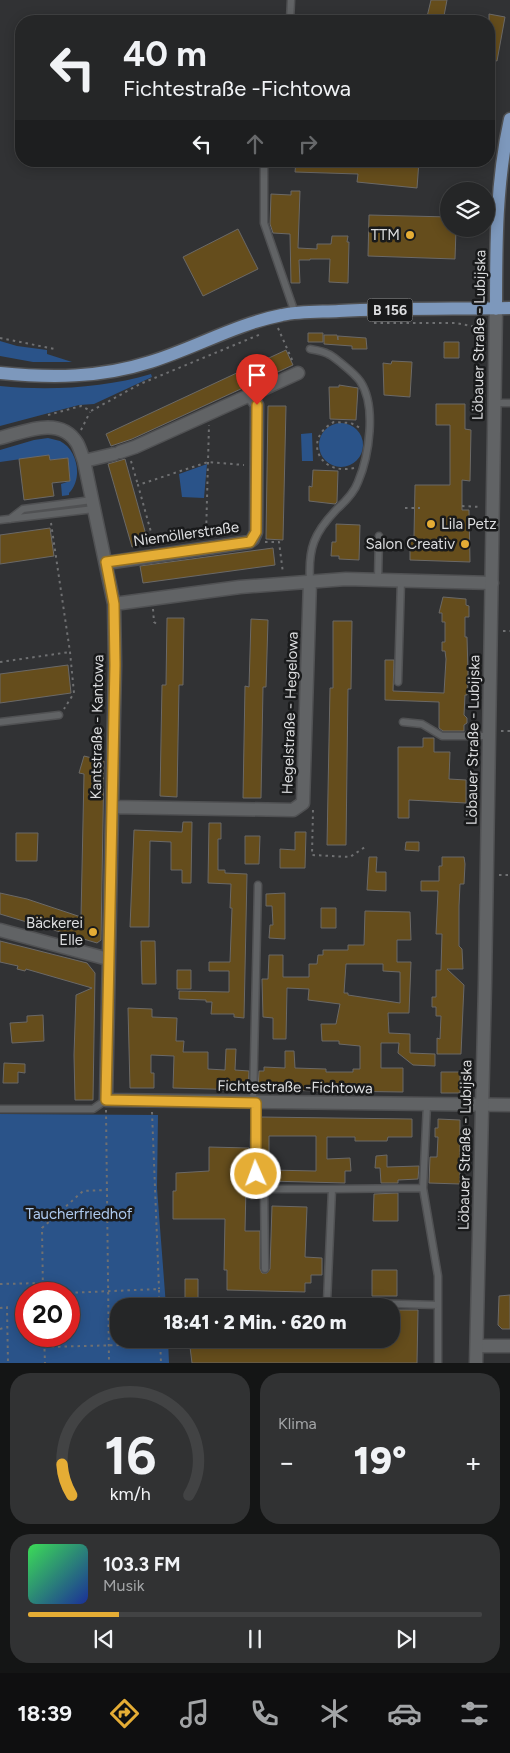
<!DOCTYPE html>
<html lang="de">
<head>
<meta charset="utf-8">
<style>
	body { margin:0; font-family:Figtree,sans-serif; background:#313233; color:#f1f3f6; height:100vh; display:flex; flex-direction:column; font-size:19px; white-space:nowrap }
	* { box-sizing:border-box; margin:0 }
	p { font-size:16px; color:#a3a5a7 }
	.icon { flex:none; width:28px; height:28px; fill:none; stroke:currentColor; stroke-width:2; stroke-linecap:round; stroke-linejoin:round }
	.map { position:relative; height:1363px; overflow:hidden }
	.side { display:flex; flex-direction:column; gap:10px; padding:10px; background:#141515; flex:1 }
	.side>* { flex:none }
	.banner { position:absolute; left:15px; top:15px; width:480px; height:152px; border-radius:20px; box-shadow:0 2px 12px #0003,0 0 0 1px #424344; background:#252627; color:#f1f3f6; overflow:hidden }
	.controls { position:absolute; left:440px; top:182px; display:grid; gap:10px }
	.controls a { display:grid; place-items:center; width:55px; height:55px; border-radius:50%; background:#252627; box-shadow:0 2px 12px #0003,0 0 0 1px #424344; font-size:25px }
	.speed { position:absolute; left:15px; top:1282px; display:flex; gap:10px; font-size:25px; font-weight:700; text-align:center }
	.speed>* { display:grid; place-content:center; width:65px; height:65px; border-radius:50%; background:#252627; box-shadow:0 2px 12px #0003,0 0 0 1px #424344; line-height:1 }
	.speed .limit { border:8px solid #d22; background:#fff; color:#111 }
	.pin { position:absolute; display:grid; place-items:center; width:42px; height:42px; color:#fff; margin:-51px -21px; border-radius:50% 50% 50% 0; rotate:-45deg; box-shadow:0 0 5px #0007 }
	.pin .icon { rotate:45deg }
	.me { position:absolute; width:55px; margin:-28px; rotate:358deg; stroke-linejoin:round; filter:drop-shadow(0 0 4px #0008) }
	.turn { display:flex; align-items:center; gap:18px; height:105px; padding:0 25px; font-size:22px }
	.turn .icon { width:65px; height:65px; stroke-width:2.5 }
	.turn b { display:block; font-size:35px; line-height:42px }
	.lanes { display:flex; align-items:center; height:48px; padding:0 25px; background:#0003; justify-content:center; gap:25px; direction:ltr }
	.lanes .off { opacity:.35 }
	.big { font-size:38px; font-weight:800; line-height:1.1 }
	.side .card { flex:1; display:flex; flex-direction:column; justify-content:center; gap:8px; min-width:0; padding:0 18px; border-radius:20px; background:#313233 }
	.side .dial { align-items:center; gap:0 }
	.dial svg { height:130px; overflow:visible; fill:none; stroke:#424344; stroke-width:7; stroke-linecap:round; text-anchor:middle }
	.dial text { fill:#f1f3f6; stroke:none }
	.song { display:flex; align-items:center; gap:15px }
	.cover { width:60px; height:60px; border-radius:8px; background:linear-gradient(135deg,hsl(130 70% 55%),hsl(230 70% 35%)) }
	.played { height:5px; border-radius:2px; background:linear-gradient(90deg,#e5ad35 20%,#424344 20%) }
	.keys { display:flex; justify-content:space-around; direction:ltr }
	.heat { display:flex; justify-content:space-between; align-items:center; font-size:28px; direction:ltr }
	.side .tiles { flex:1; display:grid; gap:10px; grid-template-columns:1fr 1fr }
	.card:last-child { grid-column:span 2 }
	.trip { position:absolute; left:110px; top:1298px; width:290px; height:50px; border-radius:20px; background:#252627; box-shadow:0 2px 12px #0003,0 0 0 1px #424344; font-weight:800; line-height:50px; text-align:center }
	.dock { display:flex; height:80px; justify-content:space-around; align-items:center; background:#0f0f10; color:#a3a5a7 }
	.dock .icon { width:35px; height:35px }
	.dock .selected { color:#e5ad35 }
	.dock b { font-size:22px; color:#f1f3f6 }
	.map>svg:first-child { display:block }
</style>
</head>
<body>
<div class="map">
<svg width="510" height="1363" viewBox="0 0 510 1363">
	<rect width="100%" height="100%" fill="#313234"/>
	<path fill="#2a5389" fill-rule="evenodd" d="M0,341L17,346L47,350V354L72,362H33L0,356Z
		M151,374L152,377L94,404L79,405L0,426V386C49,391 104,388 151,374Z
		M319 445a22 22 0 1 1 44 0a22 22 0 1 1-44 0Z
		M312,433L313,461H302L301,434Z
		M48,438C52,439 56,440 60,441C78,450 83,479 69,493V495L62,496L61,484L70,481L68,458L50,460L49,455L0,462V450L34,440Z
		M207,464L204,498L182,497L179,474Z
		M0,1114L158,1115L157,1188L166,1306H119V1339H168L169,1363H0ZM26,1294H69V1336H26Z"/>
	<path fill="#654d1c" stroke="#6b6967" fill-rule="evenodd" d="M431,0H447L443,21H426Z
		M489,14L505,17L497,61L489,59Z
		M296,161H378V163L407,165V161H419L417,188L357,182L358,174L295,172Z
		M291,191H300L298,248L317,249V244H331L332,236H348L347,242H349L348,283L329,282L330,259H310V260H299L300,283H291L290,234L273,233L270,224L271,194L291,195Z
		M369,215L449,217V229H456L455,259L368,256Z
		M238,229L258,269L203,296L183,257Z
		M308,333H323V342H308Z
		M324,335H337L338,340V336L366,338L367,349H352V346L324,344Z
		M444,342H459V358H444Z
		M286,350L293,365L132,439L111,446L106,434Z
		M392,361L412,362L410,397L384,395L383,363L391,364Z
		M339,385L358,388L356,420L330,419L329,387H339Z
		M436,404H465V429L471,430L470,481L462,480V510H469L470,562L410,560V536H414L415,485H450V425H436Z
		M268,406H286L283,540L266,539Z
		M49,455L50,460L68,458L70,481L52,483L54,496L24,500L19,459Z
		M125,459L148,542L132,547L108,464Z
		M313,470L338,471L337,502L335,504L309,501V486L312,487Z
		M336,524L360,525L359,560L339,559V556H331L332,542H336Z
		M50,528L54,556L0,564V535Z
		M273,548L275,565L143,583L140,566Z
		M443,597L466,599V605L469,606V617H465V637H467L468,673L467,695H465L464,715L467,718V723L464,725V731H443L439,728V702L385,700V660H394L393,691L444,693L446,659L445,651H442V642H445V622H442V613H439Z
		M167,618H184L183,685H179L177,797L160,796L162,685H166Z
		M251,619L268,620L266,687H263L261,798H243L245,686L249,687Z
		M333,621H352L351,689H348L346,845H327L330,688H333Z
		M68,665L71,693L0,703V674Z
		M423,738H434V752H450L449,779L466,780V803L409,800V818H398V747H423Z
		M84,756L104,761L101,940L97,943L0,914V893L27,899L81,917L84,774L79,773Z
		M183,822H192L191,883H182V870H171V842L150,841L149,927H130L134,830L182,832Z
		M209,823H221V839H218V870H225V873L247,874L244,1018L234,1017V1014H211L212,1002H206V1000L179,999V991L229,992V971H209V962H230L232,908H230L231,884L208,883Z
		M295,832H306L305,868H280V849L295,850Z
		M16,833H38L37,861H16Z
		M245,836H260L259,864H245Z
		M406,842H419V851L405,850Z
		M369,857H377L376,872H386V891L367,890Z
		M442,857H464L465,864L464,884H460L459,906V946L462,949L463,969H447L464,985L461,1054H437V1038L440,1039L441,1016H436V1007H432V997H436V970H441L442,934H436L438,891H421V881H439V866H442Z
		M285,893V939L269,938L270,925H273L272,906H266V894Z
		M321,908H336V928H321Z
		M365,911L410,912L411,940H397V962H411L409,1013H388L389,1033L410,1034V1053L435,1054V1066L413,1065L398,1053L399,1043H381V1068H403V1092L258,1090L259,1071H264V1067L285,1068V1051H294L295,1068L326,1069V1072H353V1069H360V1046L339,1044V1041H322L321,1024H336L340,1004L308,1000L309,989L287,988L286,1039H273V1018L263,1017L262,979H268L269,955H283V977H309V964H317L318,955H323V950H348V945H364ZM346,964H383V971L400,972V1003L348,995V993H344Z
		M0,941L87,963L95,973L93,1100H75L74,1055L76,995L92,988L26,969L25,971L17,969L18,966L0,962Z
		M141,941H155L156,984H142Z
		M177,970H191V989H177Z
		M128,1008L152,1009V1017L177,1018L176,1041H184L183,1052H208V1069L225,1070L226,1049H236L235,1070L249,1071L248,1090L173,1088L174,1056L151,1055V1073H154V1088H130Z
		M43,1015L44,1041L12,1043L10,1023L27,1022V1016Z
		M4,1063L25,1064V1073L18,1072V1083H3Z
		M441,1072H460V1093H441Z
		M260,1117L412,1119V1137H388L387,1141H355V1137H327V1159L350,1158L351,1171H345V1183L268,1181L269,1170H261L259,1158ZM269,1136H316V1171L269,1170Z
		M438,1119L460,1120V1184L429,1183L430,1157H437L438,1137H435V1128H438Z
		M209,1147L249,1148L251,1187L246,1186L245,1231H260V1269L262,1273H267L270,1269L272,1206L307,1207L305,1257L322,1258V1275H311V1283H305V1292L227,1290V1270H224L225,1219H173V1191H176V1173L209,1171Z
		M387,1155V1167L419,1166L418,1179L398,1180V1183H381L380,1168H375L376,1156Z
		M398,1193V1221H373L374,1194Z
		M372,1270H397V1296H372Z
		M185,1279H198V1306H185Z
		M510,1295V1329H502L498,1325L499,1296Z
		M391,1310H418L417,1363H192L189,1339H391Z"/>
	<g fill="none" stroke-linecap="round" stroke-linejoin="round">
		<g stroke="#505153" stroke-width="9">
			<path id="lane" d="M290,21L291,0
				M264,161V223L295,313
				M310,349C316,350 323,351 328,354C333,356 337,360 341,363C347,368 355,374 360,381C377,406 369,456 358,482C354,493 346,501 337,509C314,533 308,548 310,581
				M495,403H510
				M10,519L23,509L92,500
				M0,520L94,509
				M378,579L379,536
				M398,682L401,580
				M0,722L59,715
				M403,722L422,724L442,736H488
				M253,1103L258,885
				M256,1103C256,1129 248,1166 264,1189
				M427,1104L423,1188L438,1276V1363
				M0,1109H93L106,1100
				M423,1188L332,1189L327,1302L438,1305
				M265,1269L264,1189H332"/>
		</g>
		<g stroke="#505153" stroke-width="15">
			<path id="street" d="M250,395L298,373
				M0,438C24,432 60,415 77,443C80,448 82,456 84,461L114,604L115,665L106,1100L510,1105
				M84,461L114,454
				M106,563L249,542L253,539L256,532L257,405L250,395L135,447L120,452
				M114,604L240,587L346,579L492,583
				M112,807L293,810L303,803L310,581
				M0,930L108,959
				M477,1346H510"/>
		</g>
		<g stroke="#505153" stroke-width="15">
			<path id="secondary" d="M476,1363L485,983L496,309"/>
		</g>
		<g stroke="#505153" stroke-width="15">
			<path id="primary" d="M496,309C496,245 496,182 510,119
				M0,373C51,378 100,378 150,362C195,348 236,324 282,315C300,311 321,312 339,311C396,308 453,309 510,308"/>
		</g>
		<path stroke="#6f7072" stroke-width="2" stroke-dasharray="2.5 4" stroke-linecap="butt" d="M374,323H456L476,327L484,336
			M278,328L293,362
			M0,338L55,349
			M48,415L81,406L91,411L140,384L261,334
			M81,430L90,412
			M131,461L138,485
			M354,468C319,476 302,439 334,422L351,423L360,428
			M462,506L480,507
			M405,508H420
			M51,523L70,652L74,693L64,709
			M206,536L209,425
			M265,542H279L283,573
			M154,543L138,485L208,462L244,465
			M153,609L154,622L158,625
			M503,631H510
			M0,662L70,652
			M501,731H510
			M313,810L312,855L350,857L365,847
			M499,875H510
			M106,1110L109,1363
			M152,1112L159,1289
			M0,1284L43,1283
			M43,1293L42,1228L83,1191L108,1190
			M43,1294L159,1289V1306
			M0,1308L7,1307L8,1363
			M0,1329L7,1327
			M44,1336L45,1363
			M160,1339L161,1363
			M45,1347L160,1344"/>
		<use href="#lane" stroke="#616365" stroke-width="6"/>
		<use href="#street" stroke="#616365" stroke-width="12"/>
		<use href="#secondary" stroke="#616365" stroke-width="12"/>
		<use href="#primary" stroke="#7d98bc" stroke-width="12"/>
	</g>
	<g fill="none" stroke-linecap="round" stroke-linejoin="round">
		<g stroke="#957022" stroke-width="12">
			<path id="route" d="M256,1174V1103L106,1100L115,665L114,604L106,562L250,542L256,532L257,405"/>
		</g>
		<use href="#route" stroke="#e5ad35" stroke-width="9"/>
	</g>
	<g fill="#e5ad35" stroke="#191a1b" stroke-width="2">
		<circle cx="410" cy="235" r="5"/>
		<circle cx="431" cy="524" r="5"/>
		<circle cx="465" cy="544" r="5"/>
		<circle cx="93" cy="932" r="5"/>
	</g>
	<g text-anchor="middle" stroke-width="5" stroke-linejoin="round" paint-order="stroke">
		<rect fill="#191a1b" stroke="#a2a2a4" stroke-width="1" x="367.5" y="298.5" width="45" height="23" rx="4"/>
		<g font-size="14" font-weight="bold" fill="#dcdddf">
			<text x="390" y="315">B 156</text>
		</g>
		<g font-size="15" fill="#dcdddf" stroke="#191a1b" text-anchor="end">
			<text x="400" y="240">TTM</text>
			<text x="441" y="529" text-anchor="start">Lila Petz</text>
			<text x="455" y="549">Salon Creativ</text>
			<text x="83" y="928">Bäckerei<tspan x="83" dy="17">Elle</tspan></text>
		</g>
		<g font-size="15" fill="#dcdddf" stroke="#191a1b">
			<text transform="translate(479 335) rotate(-89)" y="5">Löbauer Straße - Lubijska</text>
			<text transform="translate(186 534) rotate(-8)" y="5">Niemöllerstraße</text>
			<text transform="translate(290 713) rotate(-88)" y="5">Hegelstraße - Hegelowa</text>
			<text transform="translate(97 727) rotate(-89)" y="5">Kantstraße - Kantowa</text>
			<text transform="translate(473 740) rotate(-89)" y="5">Löbauer Straße - Lubijska</text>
			<text transform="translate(295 1087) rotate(1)" y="5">Fichtestraße -Fichtowa</text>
			<text transform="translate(465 1145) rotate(-89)" y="5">Löbauer Straße - Lubijska</text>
		</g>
		<g font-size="15" fill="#aecaef" stroke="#191a1b">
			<text x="79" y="1219">Taucherfriedhof</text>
		</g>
	</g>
</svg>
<div class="controls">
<a><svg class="icon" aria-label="layers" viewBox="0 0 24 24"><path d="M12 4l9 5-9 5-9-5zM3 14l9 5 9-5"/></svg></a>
</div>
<div class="speed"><div class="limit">20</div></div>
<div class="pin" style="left:257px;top:405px;background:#d93025"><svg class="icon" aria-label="arrive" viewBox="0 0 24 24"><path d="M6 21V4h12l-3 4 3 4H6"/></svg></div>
<svg class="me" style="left:256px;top:1174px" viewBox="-20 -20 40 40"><circle r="17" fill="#e5ad35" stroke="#fff" stroke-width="3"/><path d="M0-11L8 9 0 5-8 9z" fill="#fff"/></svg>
<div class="trip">18:41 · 2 Min. · 620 m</div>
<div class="banner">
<div class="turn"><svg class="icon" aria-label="left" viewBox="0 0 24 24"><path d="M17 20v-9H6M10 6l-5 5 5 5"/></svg><div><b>40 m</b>Fichtestraße -Fichtowa</div></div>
<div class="lanes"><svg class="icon" aria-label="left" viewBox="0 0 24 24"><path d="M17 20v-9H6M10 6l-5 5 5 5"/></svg><svg class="icon off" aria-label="ahead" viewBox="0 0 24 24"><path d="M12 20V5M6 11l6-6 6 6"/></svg><svg class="icon off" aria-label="right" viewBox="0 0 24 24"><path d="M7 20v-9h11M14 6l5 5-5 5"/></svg></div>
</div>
</div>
<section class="side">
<div class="tiles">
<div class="card dial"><svg viewBox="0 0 100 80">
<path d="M14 69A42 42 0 1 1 86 69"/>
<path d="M14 69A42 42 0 0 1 8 50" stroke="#e5ad35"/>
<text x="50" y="56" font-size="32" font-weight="700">16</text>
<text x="50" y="72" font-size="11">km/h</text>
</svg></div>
<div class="card"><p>Klima</p>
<div class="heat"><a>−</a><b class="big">19°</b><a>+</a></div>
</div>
<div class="card">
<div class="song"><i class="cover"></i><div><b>103.3 FM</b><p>Musik</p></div></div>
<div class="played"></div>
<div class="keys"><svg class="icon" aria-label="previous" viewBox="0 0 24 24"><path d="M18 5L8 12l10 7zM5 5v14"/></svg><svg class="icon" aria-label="pause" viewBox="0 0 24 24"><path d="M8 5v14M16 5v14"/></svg><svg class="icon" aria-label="next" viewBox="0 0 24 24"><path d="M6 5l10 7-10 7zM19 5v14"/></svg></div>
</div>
</div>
</section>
<nav class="dock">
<b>18:39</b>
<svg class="icon selected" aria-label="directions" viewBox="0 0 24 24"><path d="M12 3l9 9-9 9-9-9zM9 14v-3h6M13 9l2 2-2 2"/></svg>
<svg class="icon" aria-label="music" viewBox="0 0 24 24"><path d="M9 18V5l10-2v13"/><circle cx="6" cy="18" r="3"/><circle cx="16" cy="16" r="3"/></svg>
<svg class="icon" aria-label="phone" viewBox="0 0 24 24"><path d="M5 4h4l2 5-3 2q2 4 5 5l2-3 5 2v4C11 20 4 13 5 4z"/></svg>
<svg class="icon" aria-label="climate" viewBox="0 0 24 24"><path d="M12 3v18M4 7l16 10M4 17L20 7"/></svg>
<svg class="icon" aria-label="car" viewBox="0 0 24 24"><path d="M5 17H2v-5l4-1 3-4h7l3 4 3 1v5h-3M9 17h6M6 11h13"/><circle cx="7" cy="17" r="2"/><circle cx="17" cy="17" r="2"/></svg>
<svg class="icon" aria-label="filters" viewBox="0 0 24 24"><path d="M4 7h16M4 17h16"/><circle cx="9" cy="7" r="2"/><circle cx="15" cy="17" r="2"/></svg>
</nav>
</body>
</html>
